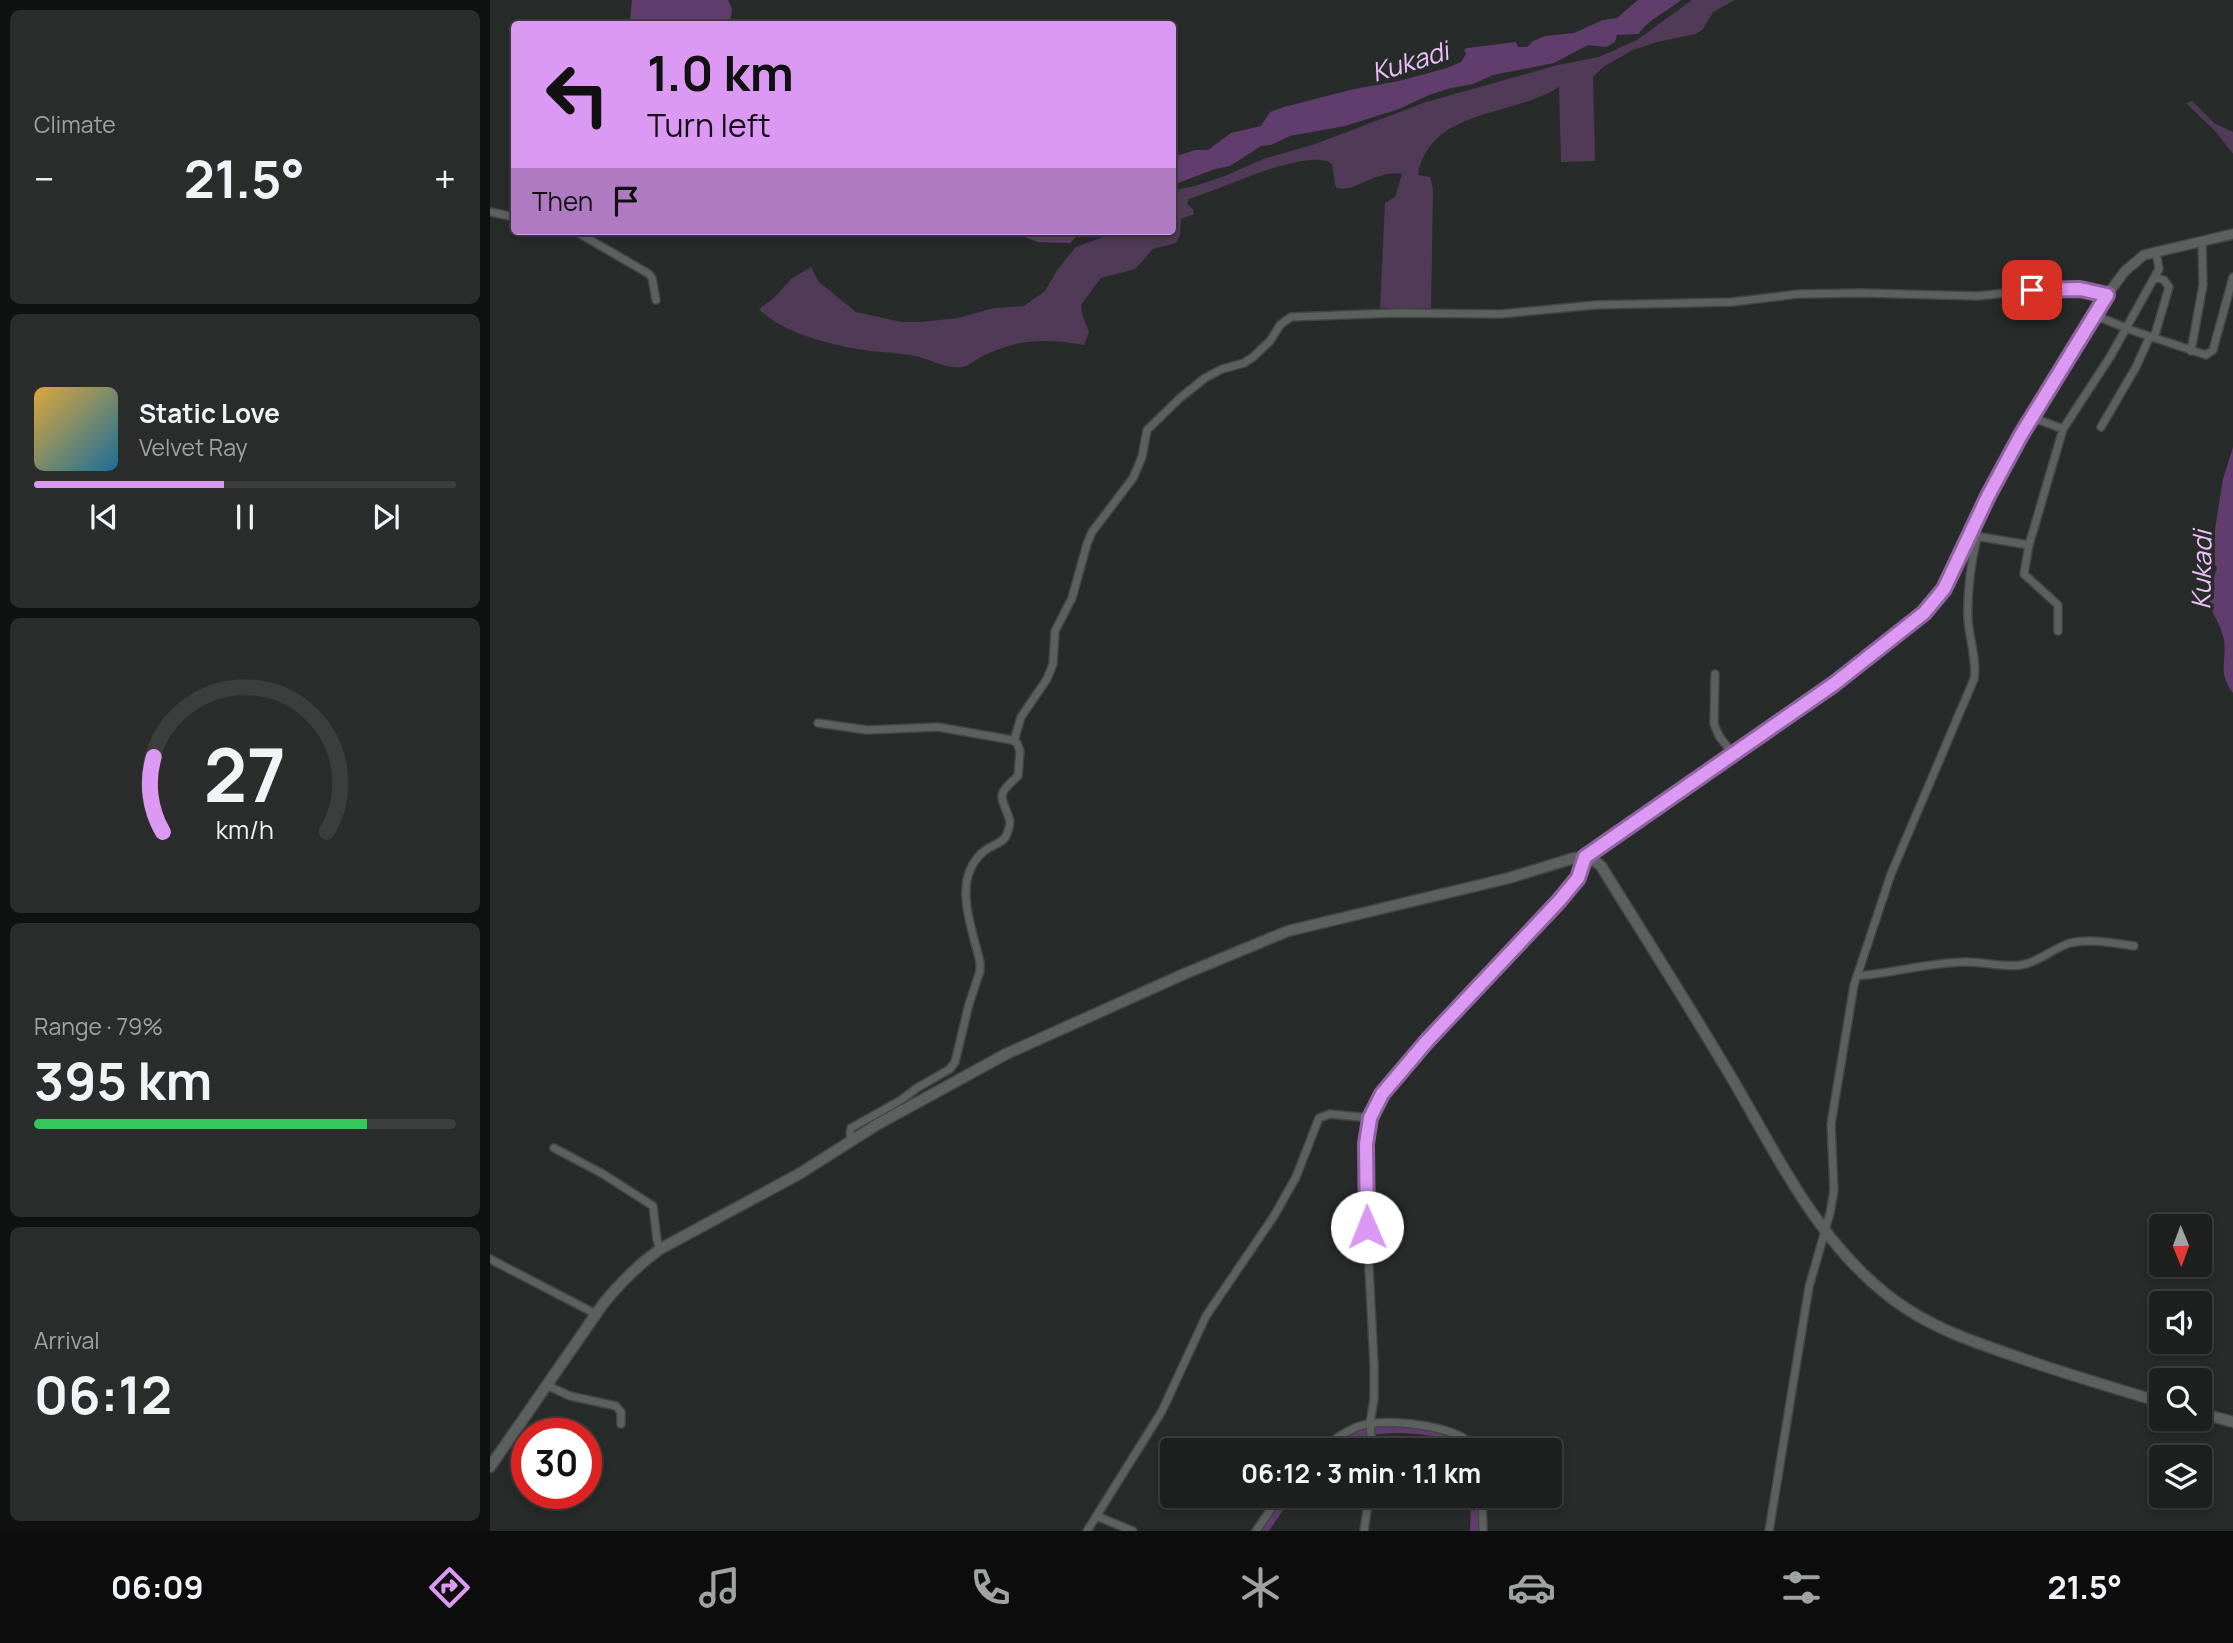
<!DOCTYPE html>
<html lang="en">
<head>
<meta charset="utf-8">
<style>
	body { margin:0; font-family:Manrope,sans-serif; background:#2a2d2c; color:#f1f3f6; height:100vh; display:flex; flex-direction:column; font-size:26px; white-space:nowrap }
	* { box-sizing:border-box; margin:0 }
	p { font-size:23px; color:#a0a3a4 }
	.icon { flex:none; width:38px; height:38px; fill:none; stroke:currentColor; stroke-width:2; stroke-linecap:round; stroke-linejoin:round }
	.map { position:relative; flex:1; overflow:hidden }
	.sheet { display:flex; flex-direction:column; gap:10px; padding:10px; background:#101211; width:490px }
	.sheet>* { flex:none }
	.banner { position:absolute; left:21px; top:21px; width:665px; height:214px; border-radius:7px; box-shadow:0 4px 10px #0003,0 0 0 2px #3b3e3d; background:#dc99f4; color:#111; overflow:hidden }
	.needle { width:46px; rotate:179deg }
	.tools { position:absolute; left:1659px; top:1214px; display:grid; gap:14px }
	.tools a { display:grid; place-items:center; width:63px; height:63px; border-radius:7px; background:#1d201f; box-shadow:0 4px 10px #0003,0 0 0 2px #3b3e3d; font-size:35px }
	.speed { position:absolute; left:21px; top:1418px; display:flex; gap:14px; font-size:35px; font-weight:700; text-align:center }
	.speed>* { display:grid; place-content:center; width:91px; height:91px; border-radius:50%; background:#1d201f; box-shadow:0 4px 10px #0003,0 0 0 2px #3b3e3d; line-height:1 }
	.speed .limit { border:10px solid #d22; background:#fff; color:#111 }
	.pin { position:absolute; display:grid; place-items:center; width:60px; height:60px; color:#fff; margin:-30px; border-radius:14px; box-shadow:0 4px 10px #0006 }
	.me { position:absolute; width:77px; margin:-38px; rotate:359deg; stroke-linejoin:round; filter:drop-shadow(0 0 5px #0008) }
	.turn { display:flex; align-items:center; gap:24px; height:147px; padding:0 21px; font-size:32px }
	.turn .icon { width:91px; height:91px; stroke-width:2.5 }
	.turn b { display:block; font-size:49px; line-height:60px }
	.then { display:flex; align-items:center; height:66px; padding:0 21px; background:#0003; gap:14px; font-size:26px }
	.big { font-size:52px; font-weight:700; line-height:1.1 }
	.sheet .widget { flex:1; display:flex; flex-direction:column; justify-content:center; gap:10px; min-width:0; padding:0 24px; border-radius:10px; background:#2a2d2c }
	.sheet .dial { align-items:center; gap:0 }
	.dial svg { height:182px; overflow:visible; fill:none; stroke:#3b3e3d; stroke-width:7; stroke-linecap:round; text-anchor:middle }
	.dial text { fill:#f1f3f6; stroke:none }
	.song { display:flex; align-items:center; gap:21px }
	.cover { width:84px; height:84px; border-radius:10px; background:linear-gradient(135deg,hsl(40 70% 55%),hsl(200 70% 35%)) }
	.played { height:7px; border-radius:4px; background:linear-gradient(90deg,#dc99f4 45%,#3b3e3d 45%) }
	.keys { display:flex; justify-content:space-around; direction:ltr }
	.heat { display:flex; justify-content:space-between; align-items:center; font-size:38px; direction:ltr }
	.charge { height:10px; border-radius:5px; background:linear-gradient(90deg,#34c759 79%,#3b3e3d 0) }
	.trip { position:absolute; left:670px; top:1438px; width:402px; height:70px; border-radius:7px; background:#1d201f; box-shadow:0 4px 10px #0003,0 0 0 2px #3b3e3d; font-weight:700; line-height:70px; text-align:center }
	.tabs { display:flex; height:112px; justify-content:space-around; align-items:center; background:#0c0d0c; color:#a0a3a4 }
	.tabs .icon { width:49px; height:49px }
	.tabs .active { color:#dc99f4 }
	.tabs b { font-size:32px; color:#f1f3f6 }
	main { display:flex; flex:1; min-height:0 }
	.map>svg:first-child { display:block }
</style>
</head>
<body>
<main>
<section class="sheet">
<div class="widget"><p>Climate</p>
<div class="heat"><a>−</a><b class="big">21.5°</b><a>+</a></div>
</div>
<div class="widget">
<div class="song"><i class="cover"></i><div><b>Static Love</b><p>Velvet Ray</p></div></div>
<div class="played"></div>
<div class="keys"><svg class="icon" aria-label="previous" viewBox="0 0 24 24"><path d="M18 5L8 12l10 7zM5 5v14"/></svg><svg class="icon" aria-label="pause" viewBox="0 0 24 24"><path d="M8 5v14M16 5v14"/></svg><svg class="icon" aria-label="next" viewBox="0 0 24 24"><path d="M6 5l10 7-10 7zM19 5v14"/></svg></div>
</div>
<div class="widget dial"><svg viewBox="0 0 100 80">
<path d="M14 69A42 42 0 1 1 86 69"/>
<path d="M14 69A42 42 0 0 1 10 36" stroke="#dc99f4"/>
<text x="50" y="56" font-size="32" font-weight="700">27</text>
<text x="50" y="72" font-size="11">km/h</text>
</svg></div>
<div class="widget"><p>Range · 79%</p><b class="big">395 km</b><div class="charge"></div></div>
<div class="widget"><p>Arrival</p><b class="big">06:12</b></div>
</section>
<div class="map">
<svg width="1743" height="1531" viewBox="0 0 1743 1531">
	<rect width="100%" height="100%" fill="#272b29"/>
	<path fill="#503a57" d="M1202,0H1245L1223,12L1213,29L1206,34L1167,42L1143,50L1113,67L1103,77L1105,161L1071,162L1069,87C1023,117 940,108 928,175L940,177L943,189L941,308H890L895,203L905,197L912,174C887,169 865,193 847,188L845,185L842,164C818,146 728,191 699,199L697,204L703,209L704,214L691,219L690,235L686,243L663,249L645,269L611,278L591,305L592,314L599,332L594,345C556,339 531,338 495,355C487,358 480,366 472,367C456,369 440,359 425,356C404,352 382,352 361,348C332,342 290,331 269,309L284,298L301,279L321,267L329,282L366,312L412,322H431L468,318L504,308L534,306L555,291L567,270L586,247L629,231H682L683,190L705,186L735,176L773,159L825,144L936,102L1068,65L1109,57L1147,40Z
		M1702,101L1724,123L1743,132V154L1725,131L1696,103Z"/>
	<path fill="#613d6d" d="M142,0H238L242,9L240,24H142L140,19Z
		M1148,0H1191C1179,10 1155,22 1149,34L1127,35L1125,42L1116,47L1098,45L1064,63L1003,75L983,84L961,88L939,95L909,109L855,126L800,136L781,145L771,146L740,166L725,169L683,185V157L705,150H718L741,133L771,126L780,112L794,107L864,89L909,81L957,68L971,62L976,54L974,50L977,48L1026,42L1028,47H1037L1043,41L1055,36L1084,33L1113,20L1127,18Z
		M508,231H600L589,234L580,243L547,242L533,236Z
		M1743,447V693C1727,673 1737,662 1734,640C1731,624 1722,613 1716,599L1727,568L1725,565V529L1733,479Z"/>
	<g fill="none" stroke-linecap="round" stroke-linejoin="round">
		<path stroke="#613d6d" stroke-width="8" d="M839,1451C850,1443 861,1436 874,1433C901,1426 953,1428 977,1445L979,1451
			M774,1531L798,1496
			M984,1531L985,1496"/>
		<g stroke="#434645" stroke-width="10">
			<path id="minor" d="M0,212L24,217
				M85,231L159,274L162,278L166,300
				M1604,315L1641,330L1716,355L1723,350L1743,277
				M1664,338L1679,287L1674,280L1665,277
				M1701,351L1713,285L1712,241
				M1541,417L1573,429L1620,357L1669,269L1666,251
				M1611,427L1646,367L1660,336
				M1485,536L1539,545L1573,429
				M1539,545L1534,574L1568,605V631
				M1225,674L1224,724L1229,736L1243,754
				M328,723L377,730L448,727L522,740L527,743L530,751L528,776C504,797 512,795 520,821C517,847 507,840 493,852C461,880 482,927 490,962V971L479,1004L465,1062L460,1069L427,1088L411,1100L361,1128L360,1134L362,1140
				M524,741L531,717L557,679L563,664L565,631L582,598L597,544L602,532L643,478L652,457L657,430L690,398L715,378L732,369L754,363L763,357L780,341L790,325L801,317L905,313L1011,314L1105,305L1242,302L1308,294L1373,293L1488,296L1542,290L1590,289L1617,295
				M1367,976C1403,973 1437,963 1473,962C1493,961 1512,968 1531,965C1550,962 1563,948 1580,943C1600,938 1624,943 1644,946
				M64,1148L113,1174L163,1206L167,1240L170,1249
				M0,1259L106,1314
				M56,1385L80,1396L126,1406L131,1412V1424
				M830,1451C843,1440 860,1427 878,1424C902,1419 976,1426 986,1451
				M882,1451L880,1423L884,1399V1364L878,1249L876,1145L880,1118L892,1094L937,1041L1081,888L1088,878L1095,857
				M992,1496L993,1531
				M606,1516L643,1531
				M597,1531L672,1411L716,1316L784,1216L806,1177L829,1118L840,1114L880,1118
				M766,1531L790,1496
				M874,1531L879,1496
				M1279,1531L1319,1287L1340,1213L1344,1190L1341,1124L1364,985L1401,874L1484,679C1487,658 1479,639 1478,619C1477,591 1481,563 1487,537"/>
		</g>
		<g stroke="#434645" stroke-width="12">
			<path id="tertiary" d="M1095,857L1344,684L1434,613L1454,589L1498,496L1546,408L1617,295L1635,271L1654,255L1743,234"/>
		</g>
		<g stroke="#434645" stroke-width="13">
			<path id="secondary" d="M1710,1413L1743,1422
				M0,1467L113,1304C130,1283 148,1265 170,1249L309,1174L388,1124L516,1054L694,974L798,931L1019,878L1084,858C1096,857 1102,858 1111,866C1152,932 1194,998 1234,1065C1286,1151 1330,1253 1417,1309C1449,1330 1484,1342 1519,1354C1569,1372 1620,1387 1671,1402"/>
		</g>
		<use href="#minor" stroke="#5c615f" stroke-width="7"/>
		<use href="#tertiary" stroke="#5c615f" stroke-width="9"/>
		<use href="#secondary" stroke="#5c615f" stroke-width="10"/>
	</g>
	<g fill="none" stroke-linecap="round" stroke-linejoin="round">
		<g stroke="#8f639f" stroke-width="18">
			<path id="route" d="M877,1227L876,1144L880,1118L892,1094L937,1041L1069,901L1088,878L1095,857L1344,684L1434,613L1454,589L1498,496L1531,435L1617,295L1590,289L1542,290"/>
		</g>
		<use href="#route" stroke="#dc99f4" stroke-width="12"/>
	</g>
	<g text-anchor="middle" stroke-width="7" stroke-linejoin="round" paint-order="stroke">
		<g font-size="26" font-style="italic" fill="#edc0fd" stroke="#272b29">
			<text transform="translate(920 62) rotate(-17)" y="9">Kukadi</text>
			<text transform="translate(1712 570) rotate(-89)" y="9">Kukadi</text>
		</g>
	</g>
</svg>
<div class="tools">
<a><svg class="needle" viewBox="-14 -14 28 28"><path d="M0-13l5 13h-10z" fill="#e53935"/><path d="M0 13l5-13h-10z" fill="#a0a3a4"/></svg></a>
<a><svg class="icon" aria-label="sound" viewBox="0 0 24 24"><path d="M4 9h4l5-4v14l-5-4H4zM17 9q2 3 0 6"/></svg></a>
<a><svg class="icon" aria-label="search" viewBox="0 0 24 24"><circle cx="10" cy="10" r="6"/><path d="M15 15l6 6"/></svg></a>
<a><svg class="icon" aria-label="layers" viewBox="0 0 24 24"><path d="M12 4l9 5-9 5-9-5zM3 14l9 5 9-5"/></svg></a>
</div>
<div class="speed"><div class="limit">30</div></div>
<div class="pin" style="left:1542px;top:290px;background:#d93025"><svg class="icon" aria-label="arrive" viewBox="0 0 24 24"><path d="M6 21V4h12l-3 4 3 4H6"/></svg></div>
<svg class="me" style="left:877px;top:1227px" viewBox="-20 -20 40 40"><circle r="19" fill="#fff"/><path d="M0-13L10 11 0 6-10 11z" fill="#dc99f4"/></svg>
<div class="trip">06:12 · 3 min · 1.1 km</div>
<div class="banner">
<div class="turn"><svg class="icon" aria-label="left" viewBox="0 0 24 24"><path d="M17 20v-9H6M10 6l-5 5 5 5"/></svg><div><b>1.0 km</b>Turn left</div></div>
<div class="then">Then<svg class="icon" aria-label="arrive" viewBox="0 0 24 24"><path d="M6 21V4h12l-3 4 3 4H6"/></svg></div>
</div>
</div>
</main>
<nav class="tabs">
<b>06:09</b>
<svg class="icon active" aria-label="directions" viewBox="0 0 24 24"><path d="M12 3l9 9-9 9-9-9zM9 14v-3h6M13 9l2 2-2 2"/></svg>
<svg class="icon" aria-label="music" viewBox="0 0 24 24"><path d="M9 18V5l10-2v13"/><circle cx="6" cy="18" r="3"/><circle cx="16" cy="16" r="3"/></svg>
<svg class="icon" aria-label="phone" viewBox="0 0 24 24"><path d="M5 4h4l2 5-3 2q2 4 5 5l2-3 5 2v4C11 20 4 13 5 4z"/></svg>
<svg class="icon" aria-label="climate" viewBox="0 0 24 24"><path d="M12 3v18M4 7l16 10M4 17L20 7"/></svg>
<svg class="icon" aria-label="car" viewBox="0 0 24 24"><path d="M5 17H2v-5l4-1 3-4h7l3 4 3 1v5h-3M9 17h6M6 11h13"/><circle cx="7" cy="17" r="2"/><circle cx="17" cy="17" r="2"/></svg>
<svg class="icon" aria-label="filters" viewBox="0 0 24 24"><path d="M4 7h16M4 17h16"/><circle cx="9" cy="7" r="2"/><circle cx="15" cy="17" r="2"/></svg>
<b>21.5°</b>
</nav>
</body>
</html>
